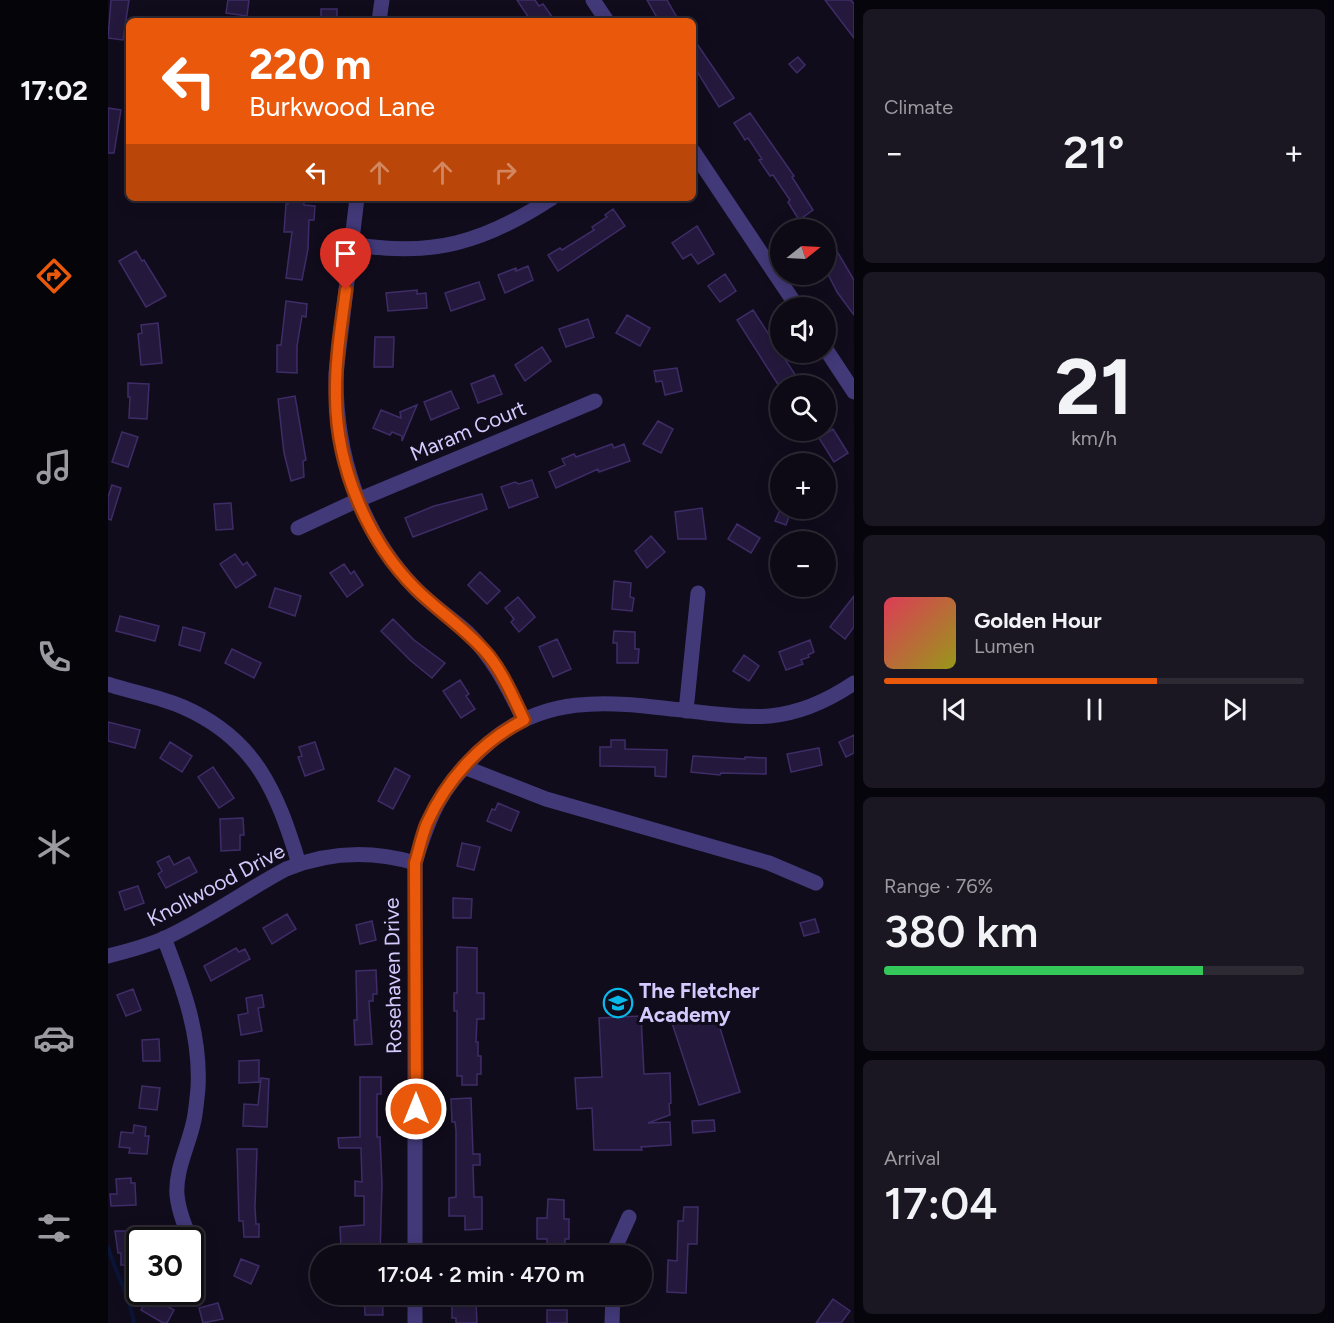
<!DOCTYPE html>
<html lang="en">
<head>
<meta charset="utf-8">
<style>
	body { margin:0; font-family:Figtree,sans-serif; background:#1b1722; color:#f1f3f6; height:100vh; display:flex; flex-direction:column; font-size:22px; white-space:nowrap }
	* { box-sizing:border-box; margin:0 }
	p { font-size:20px; color:#9a9aa0 }
	.icon { flex:none; width:33px; height:33px; fill:none; stroke:currentColor; stroke-width:2; stroke-linecap:round; stroke-linejoin:round }
	.map { position:relative; flex:1; overflow:hidden }
	.sheet { display:flex; flex-direction:column; gap:9px; padding:9px; background:#07050c; width:480px }
	.sheet>* { flex:none }
	.hud { position:absolute; left:18px; top:18px; width:570px; height:183px; border-radius:9px; box-shadow:0 3px 15px #0003,0 0 0 2px #2d2a34; background:#ea580c; color:#fff; overflow:hidden }
	.needle { width:39px; rotate:72deg }
	.buttons { position:absolute; left:662px; top:219px; display:grid; gap:12px }
	.buttons a { display:grid; place-items:center; width:66px; height:66px; border-radius:50%; background:#0d0915; box-shadow:0 3px 15px #0003,0 0 0 2px #2d2a34; font-size:30px }
	.speed { position:absolute; left:18px; top:1227px; display:flex; gap:12px; font-size:30px; font-weight:700; text-align:center }
	.speed>* { display:grid; place-content:center; width:78px; height:78px; border-radius:50%; background:#0d0915; box-shadow:0 3px 15px #0003,0 0 0 2px #2d2a34; line-height:1 }
	.speed .limit { border:3px solid #111; border-radius:9px; background:#fff; color:#111 }
	.pin { position:absolute; display:grid; place-items:center; width:51px; height:51px; color:#fff; margin:-62px -26px; border-radius:50% 50% 50% 0; rotate:-45deg; box-shadow:0 0 6px #0007 }
	.pin .icon { rotate:45deg }
	.me { position:absolute; width:66px; margin:-33px; rotate:0deg; stroke-linejoin:round; filter:drop-shadow(0 0 4px #0008) }
	.turn { display:flex; align-items:center; gap:21px; height:126px; padding:0 24px; font-size:27px }
	.turn .icon { width:78px; height:78px; stroke-width:2.5 }
	.turn b { display:block; font-size:42px; line-height:51px }
	.lanes { display:flex; align-items:center; height:57px; padding:0 24px; background:#0003; justify-content:center; gap:30px; direction:ltr }
	.lanes .off { opacity:.35 }
	.big { font-size:45px; font-weight:600; line-height:1.1 }
	.sheet .tile { flex:1; display:flex; flex-direction:column; justify-content:center; gap:9px; min-width:0; padding:0 21px; border-radius:9px; background:#1b1722 }
	.sheet .dial { align-items:center; gap:0 }
	.dial b { font-size:78px; line-height:1 }
	.song { display:flex; align-items:center; gap:18px }
	.cover { width:72px; height:72px; border-radius:9px; background:linear-gradient(135deg,hsl(350 70% 55%),hsl(60 70% 35%)) }
	.played { height:6px; border-radius:3px; background:linear-gradient(90deg,#ea580c 65%,#2d2a34 65%) }
	.keys { display:flex; justify-content:space-around; direction:ltr }
	.heat { display:flex; justify-content:space-between; align-items:center; font-size:33px; direction:ltr }
	.charge { height:9px; border-radius:4px; background:linear-gradient(90deg,#34c759 76%,#2d2a34 0) }
	.trip { position:absolute; left:202px; top:1245px; width:342px; height:60px; border-radius:30px; background:#0d0915; box-shadow:0 3px 15px #0003,0 0 0 2px #2d2a34; font-weight:600; line-height:60px; text-align:center }
	main { display:flex; flex:1; min-height:0 }
	.menu { display:flex; flex-direction:column; width:108px; justify-content:space-around; align-items:center; background:#050408; color:#9a9aa0 }
	.menu .icon { width:42px; height:42px }
	.menu .active { color:#ea580c }
	.menu b { font-size:27px; color:#f1f3f6 }
	.map>svg:first-child { display:block }
</style>
</head>
<body>
<main>
<nav class="menu">
<b>17:02</b>
<svg class="icon active" aria-label="directions" viewBox="0 0 24 24"><path d="M12 3l9 9-9 9-9-9zM9 14v-3h6M13 9l2 2-2 2"/></svg>
<svg class="icon" aria-label="music" viewBox="0 0 24 24"><path d="M9 18V5l10-2v13"/><circle cx="6" cy="18" r="3"/><circle cx="16" cy="16" r="3"/></svg>
<svg class="icon" aria-label="phone" viewBox="0 0 24 24"><path d="M5 4h4l2 5-3 2q2 4 5 5l2-3 5 2v4C11 20 4 13 5 4z"/></svg>
<svg class="icon" aria-label="climate" viewBox="0 0 24 24"><path d="M12 3v18M4 7l16 10M4 17L20 7"/></svg>
<svg class="icon" aria-label="car" viewBox="0 0 24 24"><path d="M5 17H2v-5l4-1 3-4h7l3 4 3 1v5h-3M9 17h6M6 11h13"/><circle cx="7" cy="17" r="2"/><circle cx="17" cy="17" r="2"/></svg>
<svg class="icon" aria-label="filters" viewBox="0 0 24 24"><path d="M4 7h16M4 17h16"/><circle cx="9" cy="7" r="2"/><circle cx="15" cy="17" r="2"/></svg>
</nav>
<div class="map">
<svg width="746" height="1323" viewBox="0 0 746 1323">
	<rect width="100%" height="100%" fill="#110c1c"/>
	<g fill="none" stroke-linecap="round" stroke-linejoin="round">
		<path stroke="#0a1537" stroke-width="4" d="M0,1247C7,1272 22,1297 26,1323"/>
	</g>
	<path fill="#24193c" stroke="#3e2c67" stroke-width="1.5" d="M3,0H21L15,40L0,38Z
		M120,0H141L139,16L118,13Z
		M409,0H427L431,6L435,4L447,21H423Z
		M539,0H559L571,21H551Z
		M717,0H743L746,4V38Z
		M213,9H229V21H213Z
		M585,38L626,98L611,107L585,65Z
		M690,57L697,65L689,73L681,64Z
		M0,108L13,110L6,153H0Z
		M642,113L686,176L684,177L705,210L691,220L680,202L682,200L665,175L662,176L651,160L654,159L640,138L637,140L626,123Z
		M181,198H196V205L207,206L206,220H201L200,249L194,280L178,278L184,232H176L178,204H180Z
		M505,209L517,226L450,271L440,255L452,248L454,250L486,230L484,227L499,217L497,215Z
		M589,226L606,254L590,264L583,254L575,259L564,243Z
		M717,231L746,280V315L729,292L717,268Z
		M28,251L34,261L36,260L58,296L38,307L11,261Z
		M420,266L425,280L397,293L390,275L408,268V271Z
		M617,274L628,291L612,302L600,286Z
		M371,282L377,299L343,311L337,293Z
		M309,290V294L318,293L319,308L280,311L278,293Z
		M178,301L199,304L198,317L194,316L189,346V373L169,372V345H173Z
		M645,310L690,379L680,386H671L629,320Z
		M519,315L542,328L532,346L508,333Z
		M480,319L486,337L458,347L451,329Z
		M50,323L54,363L33,365L30,334L34,333L33,325Z
		M267,337H286L285,367H266Z
		M434,347L443,361L417,381L407,365Z
		M569,368L574,391L557,395L554,381L548,382L546,371Z
		M386,375L394,394L370,403L363,384Z
		M20,383L41,384L39,419L21,418L22,397H20Z
		M343,391L351,408L323,420L316,402Z
		M187,396L198,460L195,461L196,477L183,481L176,453L170,399Z
		M309,405L294,441V436L284,432L282,435L265,428L273,410L293,418L292,412Z
		M550,421L565,429L553,453L535,444Z
		M725,429L740,453L726,462L711,438Z
		M14,432L30,437L20,467L4,462Z
		M504,444L506,448L516,444L522,461L491,472L490,469L448,488L441,472L457,465L454,459L466,454L468,457Z
		M424,480L430,497L401,508L393,487L407,482L411,484Z
		M4,485L13,488L3,520L0,519V497Z
		M374,494L379,509L305,537L297,518L326,506Z
		M123,503L125,529L108,530L106,504Z
		M594,508L598,539H570L567,512Z
		M672,510L682,514L678,525L667,521Z
		M629,524L652,538L643,553L620,539Z
		M543,536L557,552L539,568L527,551Z
		M127,554L135,565L139,562L148,575L128,588L112,564Z
		M236,564L243,574L246,571L255,585L239,597L222,573Z
		M372,572L392,591L379,604L360,585Z
		M506,581L523,583L522,597L526,598L524,611L504,609Z
		M167,588L193,596L187,616L161,607Z
		M746,596V627L737,639L722,627Z
		M410,597L427,617L411,632L403,622L406,619L397,608Z
		M12,616L51,626L47,641L8,631Z
		M285,619L306,640L337,663L324,678L303,661L273,631Z
		M75,627L97,633L92,651L71,645Z
		M506,631L527,632V649H531L530,663H509V643H505Z
		M449,639L463,669L445,677L431,647Z
		M702,640L706,652L700,655L701,657L693,660L695,664L678,670L671,652Z
		M124,649L153,663L146,678L117,663Z
		M636,655L651,666L641,681L625,671Z
		M352,680L361,694L358,696L367,709L353,718L335,691Z
		M0,722L32,730L27,748L0,741Z
		M746,735V753L738,757L731,742Z
		M503,740H517V749L559,750L558,777L547,776V767L492,766V747H503Z
		M62,742L84,756L74,772L52,758Z
		M207,742L216,769L197,776L190,757L194,756L191,747Z
		M711,748L714,765L683,772L679,754Z
		M585,756L637,759V757L658,758V774L613,773L612,775L583,772Z
		M105,767L126,798L111,808L90,777Z
		M287,768L302,776L285,809L270,801Z
		M390,803L411,812L403,831L379,821L384,809L387,810Z
		M135,818L136,835H132V850L113,851L112,819Z
		M354,843L372,847L366,870L349,866Z
		M61,856L66,865L81,857L89,872L58,888L50,874L54,871L49,862Z
		M30,886L36,903L17,910L11,892Z
		M345,898L364,899L363,918H345Z
		M179,914L188,929L164,944L155,928Z
		M707,919L711,932L696,936L692,923Z
		M264,921L268,940L252,944L248,925Z
		M349,947L369,948V993H376V1019H369L368,1042H370V1056H373V1074H369V1085H354V1076H349V1011H346V993H349Z
		M128,948L131,952L137,949L142,959L103,981L96,966Z
		M268,970L269,994H265V1001H261L264,1044L247,1045L246,1020H249L248,971Z
		M25,989L33,1010L18,1016L9,995Z
		M154,995L156,1007L150,1008L154,1031L133,1035L130,1015L140,1013L138,998Z
		M606,1009L632,1092L591,1105L564,1023Z
		M533,1016L536,1074L562,1073L563,1103L561,1104L562,1115L540,1123L562,1122L563,1145L533,1147L534,1150H486L484,1108L469,1109L467,1078L494,1077L491,1018Z
		M51,1039L52,1061H35L34,1040Z
		M151,1060V1082L131,1083V1061Z
		M252,1077H273V1094H269V1137H272L274,1184L272,1256H249V1246L233,1247L232,1227L256,1225V1196H247V1181L254,1182L253,1148H231L230,1138L252,1137Z
		M153,1078L161,1079L159,1127L135,1126L136,1104L150,1105Z
		M34,1086L52,1088L49,1110L31,1108Z
		M363,1098L365,1154H372V1165H365L366,1197H374V1229L357,1230V1216H341V1198L348,1197V1131L347,1122H344L343,1099Z
		M606,1120L607,1131L585,1133L584,1121Z
		M26,1125L38,1127L37,1136H41L39,1154L21,1153L22,1148L11,1147L13,1132L25,1133Z
		M129,1149H149L147,1207L148,1224H151V1237H136L135,1221H131Z
		M23,1178V1183H27L28,1205L3,1206L2,1194H9L8,1179Z
		M440,1199L456,1200V1219H461V1239H457V1256H439V1239H429V1218H439Z
		M576,1207H590L589,1244H580L578,1293L559,1292L560,1260L569,1261L570,1221H575Z
		M7,1231H32V1265H13V1253H10Z
		M133,1259L151,1266L143,1284L126,1276Z
		M256,1294H274L275,1315H257Z
		M41,1295L66,1310L59,1323H55L33,1310Z
		M725,1299L742,1311L733,1323H708Z
		M344,1302H368L369,1323H348V1318H344Z
		M110,1303L115,1319L95,1323L91,1308Z
		M439,1310H459V1323H439Z"/>
	<g fill="none" stroke-linecap="round" stroke-linejoin="round">
		<path stroke="#423979" stroke-width="15" d="M485,0L499,21
			M271,21L274,0
			M585,151L690,308
			M249,198L228,373C227,452 251,529 306,587C322,604 342,617 359,632C385,657 400,688 416,720
			M244,244C324,258 377,242 444,198
			M717,348L746,392
			M190,528L250,500L487,401
			M0,684C24,692 52,697 75,707C148,739 169,792 191,864
			M578,711L590,593
			M356,767L438,799L661,863L708,883
			M56,938C75,987 93,1035 90,1088C89,1099 88,1110 86,1120C81,1145 67,1170 69,1195C71,1214 79,1231 86,1247
			M0,956C20,951 39,946 57,938C100,918 137,891 178,869C220,852 263,850 307,863
			M307,1256V863C322,812 334,787 373,750C439,686 516,704 598,713C619,715 641,718 662,716C692,713 721,700 746,683
			M507,1256V1248L521,1217
			M307,1294V1323
			M504,1323L505,1294"/>
	</g>
	<g fill="none" stroke-linecap="round" stroke-linejoin="round">
		<g stroke="#983908" stroke-width="15">
			<path id="route" d="M238,290C233,326 227,362 228,399C229,467 259,540 307,588C331,612 360,630 381,656C396,675 406,699 416,720C373,742 339,779 319,823C314,835 311,850 307,863L308,1109"/>
		</g>
		<use href="#route" stroke="#ea580c" stroke-width="10"/>
	</g>
	<defs>
		<g id="school-ring" transform="scale(1.5)"><circle r="9.5" fill="#110c1c" stroke="#09b9e9" stroke-width="1.5"/><path d="M0-5L7-2L0 1L-7-2ZM-4 1L0 2.5L4 1V4Q0 6-4 4Z" fill="#09b9e9"/></g>
	</defs>
	<g fill-rule="evenodd">
		<use href="#school-ring" x="510" y="1003"/>
	</g>
	<g text-anchor="middle" stroke-width="6" stroke-linejoin="round" paint-order="stroke">
		<g font-size="21" fill="#d5c9fd" stroke="#110c1c">
			<text transform="translate(360 431) rotate(-23)" y="7">Maram Court</text>
			<text transform="translate(108 885) rotate(-28)" y="7">Knollwood Drive</text>
			<text transform="translate(285 976) rotate(-91)" y="7">Rosehaven Drive</text>
		</g>
		<g font-size="21" font-weight="bold" fill="#d5c9fd" stroke="#110c1c" text-anchor="start">
			<text x="531" y="998">The Fletcher<tspan x="531" dy="24">Academy</tspan></text>
		</g>
	</g>
</svg>
<div class="buttons">
<a><svg class="needle" viewBox="-14 -14 28 28"><path d="M0-13l5 13h-10z" fill="#e53935"/><path d="M0 13l5-13h-10z" fill="#9a9aa0"/></svg></a>
<a><svg class="icon" aria-label="sound" viewBox="0 0 24 24"><path d="M4 9h4l5-4v14l-5-4H4zM17 9q2 3 0 6"/></svg></a>
<a><svg class="icon" aria-label="search" viewBox="0 0 24 24"><circle cx="10" cy="10" r="6"/><path d="M15 15l6 6"/></svg></a>
<a>+</a>
<a>−</a>
</div>
<div class="speed"><div class="limit">30</div></div>
<div class="pin" style="left:238px;top:290px;background:#d93025"><svg class="icon" aria-label="arrive" viewBox="0 0 24 24"><path d="M6 21V4h12l-3 4 3 4H6"/></svg></div>
<svg class="me" style="left:308px;top:1109px" viewBox="-20 -20 40 40"><circle r="17" fill="#ea580c" stroke="#fff" stroke-width="3"/><path d="M0-11L8 9 0 5-8 9z" fill="#fff"/></svg>
<div class="trip">17:04 · 2 min · 470 m</div>
<div class="hud">
<div class="turn"><svg class="icon" aria-label="left" viewBox="0 0 24 24"><path d="M17 20v-9H6M10 6l-5 5 5 5"/></svg><div><b>220 m</b>Burkwood Lane</div></div>
<div class="lanes"><svg class="icon" aria-label="left" viewBox="0 0 24 24"><path d="M17 20v-9H6M10 6l-5 5 5 5"/></svg><svg class="icon off" aria-label="ahead" viewBox="0 0 24 24"><path d="M12 20V5M6 11l6-6 6 6"/></svg><svg class="icon off" aria-label="ahead" viewBox="0 0 24 24"><path d="M12 20V5M6 11l6-6 6 6"/></svg><svg class="icon off" aria-label="right" viewBox="0 0 24 24"><path d="M7 20v-9h11M14 6l5 5-5 5"/></svg></div>
</div>
</div>
<section class="sheet">
<div class="tile"><p>Climate</p>
<div class="heat"><a>−</a><b class="big">21°</b><a>+</a></div>
</div>
<div class="tile dial"><b>21</b><p>km/h</p></div>
<div class="tile">
<div class="song"><i class="cover"></i><div><b>Golden Hour</b><p>Lumen</p></div></div>
<div class="played"></div>
<div class="keys"><svg class="icon" aria-label="previous" viewBox="0 0 24 24"><path d="M18 5L8 12l10 7zM5 5v14"/></svg><svg class="icon" aria-label="pause" viewBox="0 0 24 24"><path d="M8 5v14M16 5v14"/></svg><svg class="icon" aria-label="next" viewBox="0 0 24 24"><path d="M6 5l10 7-10 7zM19 5v14"/></svg></div>
</div>
<div class="tile"><p>Range · 76%</p><b class="big">380 km</b><div class="charge"></div></div>
<div class="tile"><p>Arrival</p><b class="big">17:04</b></div>
</section>
</main>
</body>
</html>
